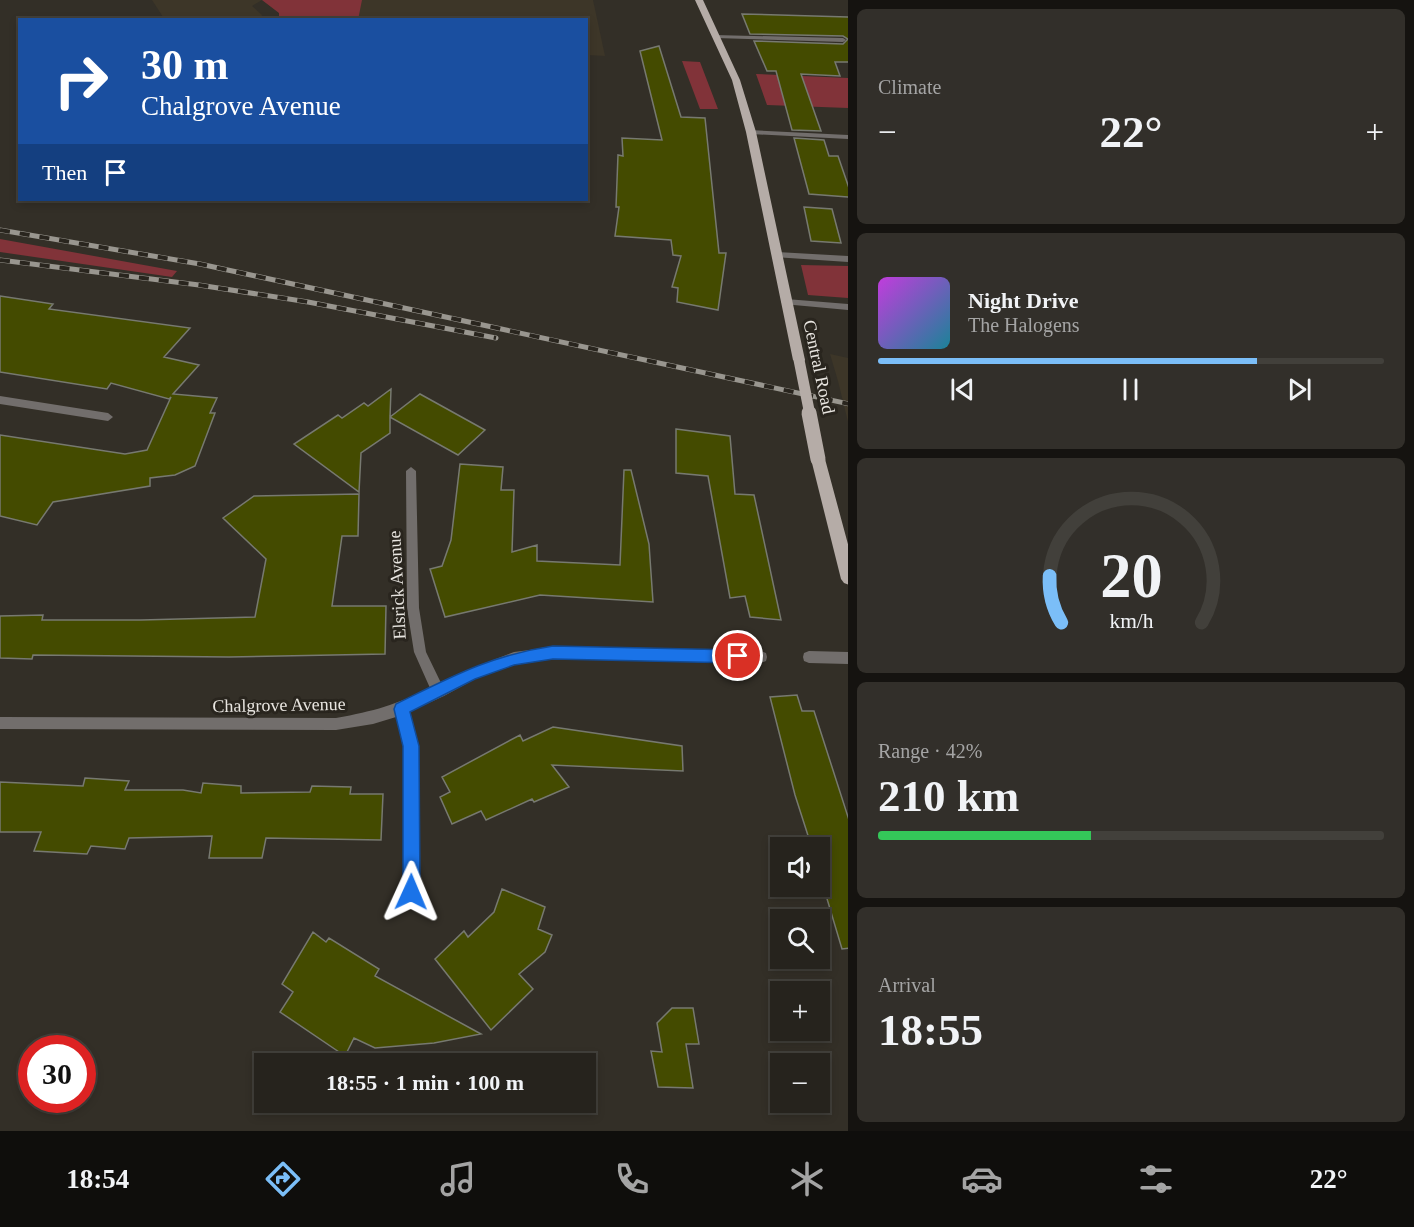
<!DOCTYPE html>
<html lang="en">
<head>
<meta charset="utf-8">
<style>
	body { margin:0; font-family:Georgia,serif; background:#322f2a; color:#f1f3f6; height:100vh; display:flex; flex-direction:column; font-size:22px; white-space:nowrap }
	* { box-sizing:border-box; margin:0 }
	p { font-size:20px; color:#a4a4a4 }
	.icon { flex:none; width:33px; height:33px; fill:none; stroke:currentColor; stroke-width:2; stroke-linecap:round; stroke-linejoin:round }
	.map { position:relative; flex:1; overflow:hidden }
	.drawer { display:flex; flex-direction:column; gap:9px; padding:9px; background:#151310; width:566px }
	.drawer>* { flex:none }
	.hud { position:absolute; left:18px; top:18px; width:570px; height:183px; border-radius:0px; box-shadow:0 3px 9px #0003,0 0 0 2px #42403b; background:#1a4fa0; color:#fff; overflow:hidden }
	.fabs { position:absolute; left:770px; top:837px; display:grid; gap:12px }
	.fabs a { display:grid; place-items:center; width:60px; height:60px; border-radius:0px; background:#26231d; box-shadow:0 3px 9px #0003,0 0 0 2px #42403b; font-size:30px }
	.speed { position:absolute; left:18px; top:1035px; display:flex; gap:12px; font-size:30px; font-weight:700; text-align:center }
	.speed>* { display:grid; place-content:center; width:78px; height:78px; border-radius:50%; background:#26231d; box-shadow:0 3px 9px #0003,0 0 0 2px #42403b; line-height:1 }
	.speed .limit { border:9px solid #d22; background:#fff; color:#111 }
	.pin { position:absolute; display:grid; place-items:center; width:51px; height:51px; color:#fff; margin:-26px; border:3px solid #fff; border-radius:50%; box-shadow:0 2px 6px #0007 }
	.me { position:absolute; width:66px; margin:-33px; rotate:1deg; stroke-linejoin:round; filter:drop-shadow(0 0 4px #0008) }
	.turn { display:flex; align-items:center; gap:21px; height:126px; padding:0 24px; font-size:27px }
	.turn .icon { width:78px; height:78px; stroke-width:2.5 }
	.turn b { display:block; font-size:42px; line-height:51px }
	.then { display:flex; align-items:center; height:57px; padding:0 24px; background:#0003; gap:12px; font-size:22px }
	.big { font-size:45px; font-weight:800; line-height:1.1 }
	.drawer .card { flex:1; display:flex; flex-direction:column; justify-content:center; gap:9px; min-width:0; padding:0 21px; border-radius:9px; background:#322f2a }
	.drawer .dial { align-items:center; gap:0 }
	.dial svg { height:156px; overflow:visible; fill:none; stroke:#42403b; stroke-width:7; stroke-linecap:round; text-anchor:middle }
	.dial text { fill:#f1f3f6; stroke:none }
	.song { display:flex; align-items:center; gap:18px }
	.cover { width:72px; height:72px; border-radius:9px; background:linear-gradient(135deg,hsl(290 70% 55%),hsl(190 70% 35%)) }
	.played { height:6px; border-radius:3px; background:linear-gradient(90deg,#7bbef8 75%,#42403b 75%) }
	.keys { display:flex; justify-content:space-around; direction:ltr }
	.heat { display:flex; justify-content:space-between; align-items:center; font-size:33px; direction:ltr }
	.charge { height:9px; border-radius:4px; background:linear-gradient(90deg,#34c759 42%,#42403b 0) }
	.trip { position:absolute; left:254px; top:1053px; width:342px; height:60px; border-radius:0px; background:#26231d; box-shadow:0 3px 9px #0003,0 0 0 2px #42403b; font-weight:800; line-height:60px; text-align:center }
	.tabs { display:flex; height:96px; justify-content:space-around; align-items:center; background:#0f0e0c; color:#a4a4a4 }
	.tabs .icon { width:42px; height:42px }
	.tabs .selected { color:#7bbef8 }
	.tabs b { font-size:27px; color:#f1f3f6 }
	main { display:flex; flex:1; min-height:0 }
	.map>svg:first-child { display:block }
</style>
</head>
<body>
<main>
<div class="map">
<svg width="849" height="1131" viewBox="0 0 849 1131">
	<rect width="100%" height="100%" fill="#332f27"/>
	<path fill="#3d3628" d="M152,0H593L605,56L587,55L586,20L279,19V13L262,0L252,6L262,15L261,19L165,20Z
		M830,354L848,358V422L838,381Z"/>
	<path fill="#813339" d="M262,0H362L358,20L279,19V13Z
		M682,61L700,62L718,109H700Z
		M756,74L848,78V108L767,105Z
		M0,239L177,271L172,277L0,252Z
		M801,265L848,266V298L808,295Z"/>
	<path fill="#444b00" stroke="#777970" stroke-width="1.5" d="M742,14L849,17V62H835L840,76L801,74L821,131L792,130L776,71H767L754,41L843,44L848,39L843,36L750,34Z
		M659,46L681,117L705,118L719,253H726L718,310L677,302L678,288L672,287L681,256L673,255L671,240L615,236L619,207H616L618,155L623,156L622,138L662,140L640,51Z
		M794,138L824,140L829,156H838L849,188V197L809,194Z
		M804,207L832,209L841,243L811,241Z
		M0,296L53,304L49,309L190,328L164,357L199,365L173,394L217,398L210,413H215L195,466L175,475L150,478V486L53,502L37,525L0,516V435L125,454L147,450L171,397L169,399L111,383L107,389L0,372Z
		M391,389L390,417L420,394L485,430L458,455L390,417V433L361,453L359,492L294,444L338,415L342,418L364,403L368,406Z
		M676,429L730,436L735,494L754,495L781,620L750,617L745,596L730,598L708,476L676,473Z
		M460,464L503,467L501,490H514L512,552L537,545V561L620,565L624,470H631L649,544L653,602L540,595L445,617L430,569L442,566L451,540Z
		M359,494L358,536H342L332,606H386L385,654L229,657L33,655L32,659L0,658V616L43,615L42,620H141L255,617L266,559L223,518L254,496Z
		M797,695L802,711H814L849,820V948L842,949L819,872V848H812L795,795L770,697Z
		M553,727L682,746L683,771L552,765L569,787L534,802L532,799L486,820L481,811L452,824L440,797L450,792L442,777L520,735L523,741Z
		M85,778L129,781L125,790H183L201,793L203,783L241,786V793L310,792L312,786L351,787L350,794H383L381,840L266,838L262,858H209L212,836L129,838L125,849L91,846L87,854L34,851L41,832H0V782L83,786Z
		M502,889L545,907L538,929L552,935L545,952L519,974L533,989L491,1030L435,959L464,931L468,937L494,912Z
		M313,932L326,942L329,938L379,969L375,976L481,1034L434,1043L375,1048L354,1038L345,1056L280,1012L293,992L282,984Z
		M672,1008H693L699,1044H686L693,1088L658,1087L651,1051L662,1052L657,1023Z"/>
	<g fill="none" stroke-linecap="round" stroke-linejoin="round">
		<path fill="#726e6c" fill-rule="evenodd" d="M714,35L843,38L846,40L843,42L716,38L714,37Z
			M748,130L849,135V139L751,134L747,132Z
			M777,252L849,256V262L774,257V253Z
			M786,299L849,304V310L783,304L781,302Z
			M0,396L108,413L113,417L108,421L0,404Z
			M411,467L416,471L419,608L426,652L441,683L465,671L514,652L553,647L761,651L766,653L767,657L766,661L761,663L553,659L514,664L475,679L444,696L409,712L418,746L419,892L416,897L411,900L406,897L403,892L404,746L396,717L373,724L336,730L0,729V717L336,718C375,711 395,705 430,688L414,652L407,608L406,471Z
			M809,651L849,652V664L809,663L804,661L803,657L804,653Z"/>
		<path fill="#b5aca7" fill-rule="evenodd" d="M695,0H703L740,80L756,132L805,360L803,363L799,364L793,360L746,132L732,80Z
			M818,454L825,459L849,548V585L844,583L841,579L811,459Z"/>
		<g stroke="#99968f" stroke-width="5">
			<path id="rail" d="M0,230L200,264L849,404
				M0,260L199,285L308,302L496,338"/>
		</g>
		<use href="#rail" stroke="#29251e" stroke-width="4" stroke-dasharray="10" stroke-linecap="butt"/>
		<path stroke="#b5aca7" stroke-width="11" d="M799,360L810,415"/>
		<path stroke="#b5aca7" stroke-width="15" d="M809,413L818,459"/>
	</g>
	<path fill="#1a73e8" stroke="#114b97" stroke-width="1.5" d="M553,646L738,650L745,656L738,663L553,659L514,665L475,679L410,712L419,746L420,892L418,898L411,900L405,898L403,892V746L394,709L396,704C451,677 491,655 553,646Z"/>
	<g text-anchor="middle" stroke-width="6" stroke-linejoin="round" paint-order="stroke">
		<g font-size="18" fill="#e8e5e0" stroke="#29251e">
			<text transform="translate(819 367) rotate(78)" y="6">Central Road</text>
			<text transform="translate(397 585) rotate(-93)" y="6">Elsrick Avenue</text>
			<text transform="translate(279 705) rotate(-1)" y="6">Chalgrove Avenue</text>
		</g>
	</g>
</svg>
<div class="fabs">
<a><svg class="icon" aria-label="sound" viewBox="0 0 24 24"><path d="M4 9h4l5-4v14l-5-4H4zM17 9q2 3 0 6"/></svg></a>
<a><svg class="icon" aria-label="search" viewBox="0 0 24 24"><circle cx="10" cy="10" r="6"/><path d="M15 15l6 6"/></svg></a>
<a>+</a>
<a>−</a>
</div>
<div class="speed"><div class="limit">30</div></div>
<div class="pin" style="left:738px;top:656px;background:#d93025"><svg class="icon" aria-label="arrive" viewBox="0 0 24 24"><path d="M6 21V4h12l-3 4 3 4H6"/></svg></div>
<svg class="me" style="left:411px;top:892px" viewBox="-20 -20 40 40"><path d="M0-17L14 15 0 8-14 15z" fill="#1a73e8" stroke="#fff" stroke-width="4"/></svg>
<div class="trip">18:55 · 1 min · 100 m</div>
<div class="hud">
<div class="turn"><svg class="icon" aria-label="right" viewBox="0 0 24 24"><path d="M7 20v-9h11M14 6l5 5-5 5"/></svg><div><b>30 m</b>Chalgrove Avenue</div></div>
<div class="then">Then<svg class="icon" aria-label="arrive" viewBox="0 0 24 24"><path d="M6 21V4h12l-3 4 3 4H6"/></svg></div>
</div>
</div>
<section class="drawer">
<div class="card"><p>Climate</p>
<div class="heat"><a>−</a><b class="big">22°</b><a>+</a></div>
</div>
<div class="card">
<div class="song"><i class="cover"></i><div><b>Night Drive</b><p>The Halogens</p></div></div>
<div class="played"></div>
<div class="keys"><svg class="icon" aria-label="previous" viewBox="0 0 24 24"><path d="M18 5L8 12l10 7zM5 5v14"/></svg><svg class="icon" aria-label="pause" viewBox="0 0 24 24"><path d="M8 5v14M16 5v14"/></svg><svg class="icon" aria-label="next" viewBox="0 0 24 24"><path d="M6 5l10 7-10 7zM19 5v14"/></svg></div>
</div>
<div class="card dial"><svg viewBox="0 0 100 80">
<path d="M14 69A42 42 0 1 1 86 69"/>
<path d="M14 69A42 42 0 0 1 8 45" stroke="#7bbef8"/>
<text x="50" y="56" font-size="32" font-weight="700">20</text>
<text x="50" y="72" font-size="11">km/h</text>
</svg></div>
<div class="card"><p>Range · 42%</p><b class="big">210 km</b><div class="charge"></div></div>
<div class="card"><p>Arrival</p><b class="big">18:55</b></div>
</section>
</main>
<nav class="tabs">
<b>18:54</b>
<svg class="icon selected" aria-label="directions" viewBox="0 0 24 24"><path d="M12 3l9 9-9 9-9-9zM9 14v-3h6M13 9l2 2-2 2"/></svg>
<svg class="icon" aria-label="music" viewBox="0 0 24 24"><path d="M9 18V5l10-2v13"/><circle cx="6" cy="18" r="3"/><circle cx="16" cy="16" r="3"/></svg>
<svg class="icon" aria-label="phone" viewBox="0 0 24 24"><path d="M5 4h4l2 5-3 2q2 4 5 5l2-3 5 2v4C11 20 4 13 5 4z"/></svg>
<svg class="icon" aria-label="climate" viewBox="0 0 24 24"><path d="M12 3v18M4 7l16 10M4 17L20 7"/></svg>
<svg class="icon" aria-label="car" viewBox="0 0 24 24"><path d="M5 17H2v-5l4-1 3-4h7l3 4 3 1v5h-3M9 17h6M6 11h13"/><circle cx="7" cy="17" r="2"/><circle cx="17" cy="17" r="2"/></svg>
<svg class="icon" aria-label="filters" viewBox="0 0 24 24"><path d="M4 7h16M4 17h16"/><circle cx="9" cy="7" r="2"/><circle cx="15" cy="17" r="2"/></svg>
<b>22°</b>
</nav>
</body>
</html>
